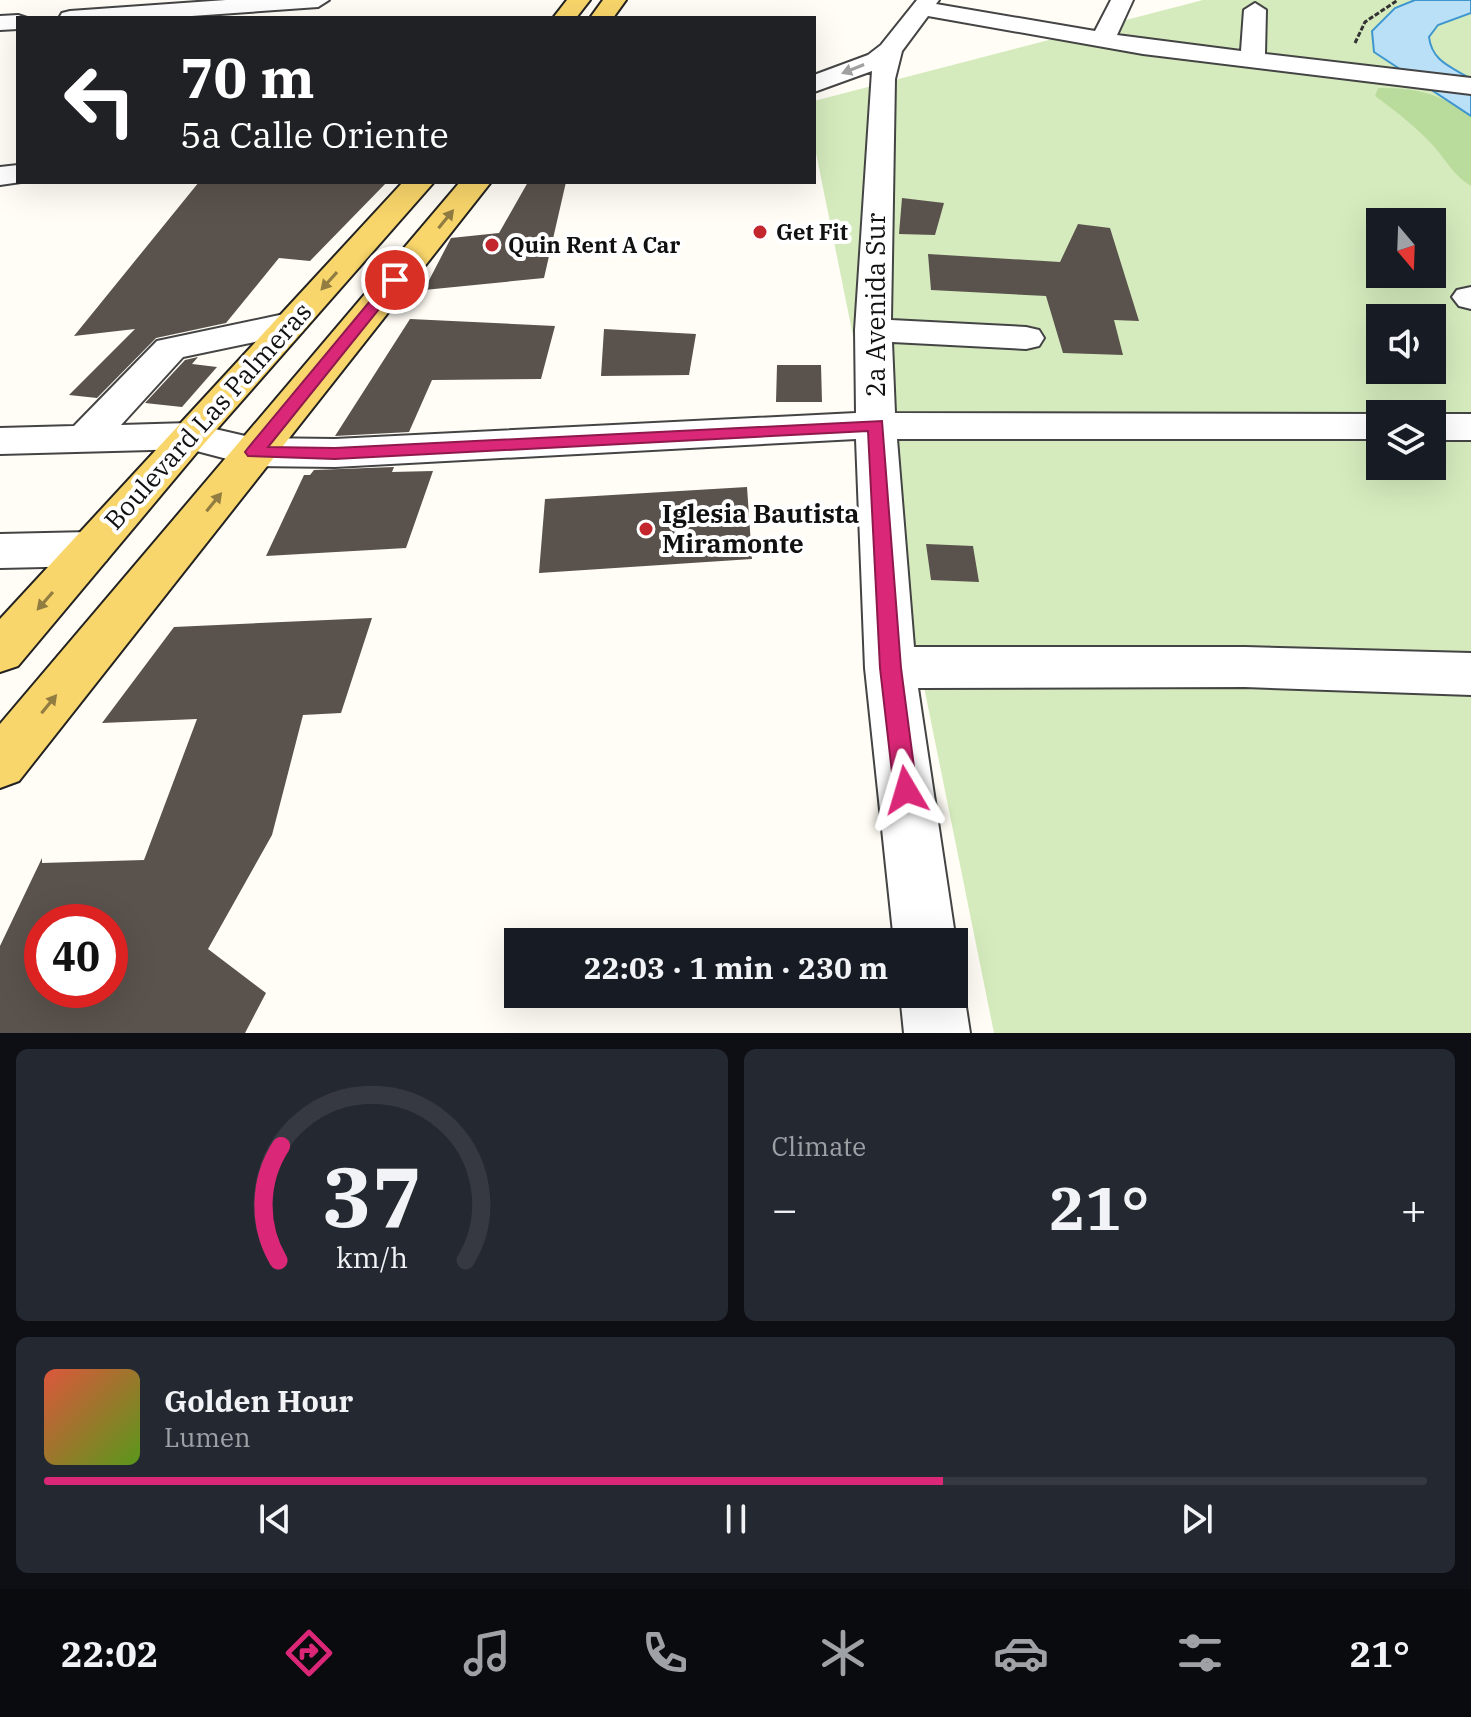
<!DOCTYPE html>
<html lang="en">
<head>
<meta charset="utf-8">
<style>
	body { margin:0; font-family:"IBM Plex Serif",serif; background:#242831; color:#f1f3f6; height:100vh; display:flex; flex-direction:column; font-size:30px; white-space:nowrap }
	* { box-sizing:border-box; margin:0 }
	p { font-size:26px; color:#9ea1a6 }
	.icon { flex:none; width:44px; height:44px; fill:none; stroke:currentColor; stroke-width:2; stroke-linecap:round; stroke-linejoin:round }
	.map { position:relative; height:1033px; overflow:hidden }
	.sheet { display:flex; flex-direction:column; gap:16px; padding:16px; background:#0d0f14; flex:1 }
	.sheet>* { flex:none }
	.banner { position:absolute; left:16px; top:16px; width:800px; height:168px; border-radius:0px; box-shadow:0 8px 32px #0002; background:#202124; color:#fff; overflow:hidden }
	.needle { width:52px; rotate:161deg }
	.fabs { position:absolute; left:1366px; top:208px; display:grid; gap:16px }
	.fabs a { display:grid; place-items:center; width:80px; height:80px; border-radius:0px; background:#171b24; box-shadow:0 8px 32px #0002; font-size:40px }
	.speed { position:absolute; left:24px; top:904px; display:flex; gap:16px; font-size:40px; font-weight:700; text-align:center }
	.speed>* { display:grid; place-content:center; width:104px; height:104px; border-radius:50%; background:#171b24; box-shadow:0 8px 32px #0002; line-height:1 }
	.speed .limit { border:12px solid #d22; background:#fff; color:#111 }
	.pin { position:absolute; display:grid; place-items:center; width:68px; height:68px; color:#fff; margin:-34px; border:4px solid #fff; border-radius:50%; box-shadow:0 2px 8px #0007 }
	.me { position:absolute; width:88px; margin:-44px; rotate:353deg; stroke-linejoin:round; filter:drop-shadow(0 0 6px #0008) }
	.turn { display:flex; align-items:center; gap:28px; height:168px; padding:0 32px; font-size:36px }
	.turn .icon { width:104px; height:104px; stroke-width:2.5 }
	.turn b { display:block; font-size:56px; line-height:68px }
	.big { font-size:60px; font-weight:700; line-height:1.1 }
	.sheet .card { flex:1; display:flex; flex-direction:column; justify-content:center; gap:12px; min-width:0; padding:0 28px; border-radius:12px; background:#242831 }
	.sheet .dial { align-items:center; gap:0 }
	.dial svg { height:208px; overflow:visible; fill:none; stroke:#363941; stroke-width:7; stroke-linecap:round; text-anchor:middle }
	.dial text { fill:#f1f3f6; stroke:none }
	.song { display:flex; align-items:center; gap:24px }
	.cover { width:96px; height:96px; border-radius:12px; background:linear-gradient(135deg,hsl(10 70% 55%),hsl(90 70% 35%)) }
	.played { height:8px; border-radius:4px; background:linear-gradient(90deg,#db2777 65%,#363941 65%) }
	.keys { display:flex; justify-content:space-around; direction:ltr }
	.heat { display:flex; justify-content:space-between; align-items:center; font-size:44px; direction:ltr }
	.sheet .tiles { flex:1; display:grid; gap:16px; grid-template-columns:1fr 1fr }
	.card:last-child { grid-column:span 2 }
	.trip { position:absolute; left:504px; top:928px; width:464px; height:80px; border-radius:0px; background:#171b24; box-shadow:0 8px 32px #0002; font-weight:700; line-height:80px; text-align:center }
	.dock { display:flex; height:128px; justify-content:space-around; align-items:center; background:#090b0e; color:#9ea1a6 }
	.dock .icon { width:56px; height:56px }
	.dock .active { color:#db2777 }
	.dock b { font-size:36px; color:#f1f3f6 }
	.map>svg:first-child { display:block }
</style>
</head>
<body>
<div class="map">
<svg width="1471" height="1033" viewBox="0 0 1471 1033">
	<rect width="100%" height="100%" fill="#fffdf5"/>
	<path fill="#d5ebbd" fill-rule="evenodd" d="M1203,0H1471V1033H994L814,143V101ZM1380,222H1432V274H1380ZM1380,318H1432V370H1380ZM1380,414H1432V466H1380Z"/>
	<path fill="#b9dc9c" d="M1378,88C1418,88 1438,93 1471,116V186C1455,176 1449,165 1437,150C1419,129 1397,112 1375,96Z"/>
	<path fill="#b9e0f7" stroke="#3f96cf" stroke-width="2" d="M1415,0H1471V13L1438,25L1429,37C1432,62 1452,67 1471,79V116L1374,52L1372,31L1395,8Z"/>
	<path fill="#5a524d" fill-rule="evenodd" d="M199,182H387L310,261L279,258L226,323L156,338L97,398L69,395L135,329L74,336Z
		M528,182H566L544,278L424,290L451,238L499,233Z
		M902,198L944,203L935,235L899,234Z
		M1078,224L1110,228L1139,321L1114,320L1123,355L1063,353L1046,296L931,290L928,254L1060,262Z
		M410,319L555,326L541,379L432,380L409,432L335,436Z
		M604,329L696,334L689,375L601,376Z
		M198,357L192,364L217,367L182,407L145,403L185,360Z
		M777,365H821L822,402H776Z
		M394,467L392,472L433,471L406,548L266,556L304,475H310L314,470Z
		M747,487L752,559L539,573L545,499Z
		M926,544L973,546L979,582L931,580Z
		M372,618L341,713L303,715L272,835L208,949L266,993L245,1033H0V946L42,858V863L144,860L197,719L102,723L174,627ZM42,922H110V990H42Z"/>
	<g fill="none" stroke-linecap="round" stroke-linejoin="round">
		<g stroke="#444" stroke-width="4">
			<path id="minor" d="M226,0H329L318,7L163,18H59L62,13L70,11Z
				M917,0H939L936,4L1095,31L1111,0H1133L1117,35L1241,51L1244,10L1255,3L1266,10L1265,54L1471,78V94L1143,54L928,16L902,51L895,79L891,320L1026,327L1039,330L1044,338L1039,346L1026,349L892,342L895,413L1384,414H1380V439H897L914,647H1245L1471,653V695L1245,687L918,688L956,942L954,947V942H894L865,668L856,439L335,467L254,466L189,449L0,454V428L74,426L157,341L289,313L302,316L307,324L302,332L183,357L121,425L189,423L254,438L335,439L856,413L855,330L872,71L814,92V75L868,55L881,45Z
				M18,15L27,18H18V29L0,30V16Z
				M18,165V182H21L0,185V167Z
				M1471,287V309L1459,306L1452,297L1457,290Z
				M1432,414H1471V440H1432Z
				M90,532L106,537L113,549L106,561L90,566L0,568V534Z
				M955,971L964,994L970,1033H904L900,994H954Z"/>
		</g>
		<g stroke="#222" stroke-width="4">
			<path id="major" d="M567,0H590L576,18H553Z
				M603,0H626L613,18H590Z
				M403,182H434L203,445L18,666L0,672V619Z
				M460,182H491L19,781L0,788V724Z"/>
		</g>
		<path stroke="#333" stroke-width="3" stroke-dasharray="5 2" stroke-linecap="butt" d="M1355,43L1365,22L1398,0"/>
		<use href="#minor" fill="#fff" fill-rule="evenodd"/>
		<use href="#major" fill="#f9d66b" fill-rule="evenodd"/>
	</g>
	<defs><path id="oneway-solid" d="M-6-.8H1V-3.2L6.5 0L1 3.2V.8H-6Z" transform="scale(2)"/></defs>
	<use fill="#a0a0a0" href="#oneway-solid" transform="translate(853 69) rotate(158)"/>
	<g fill="#917d42">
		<use href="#oneway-solid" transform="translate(446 219) rotate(-51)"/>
		<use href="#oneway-solid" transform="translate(329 281) rotate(132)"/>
		<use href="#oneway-solid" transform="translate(214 502) rotate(-51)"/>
		<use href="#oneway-solid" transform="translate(45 601) rotate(131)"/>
		<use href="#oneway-solid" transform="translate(49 704) rotate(-51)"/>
	</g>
	<path fill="#db2777" stroke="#8e194d" stroke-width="2" d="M395,276L402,280L400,283L268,447L335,448L882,421L901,668L917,790L914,797L906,800L898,797L894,790L880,668L868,431L335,459L248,456L245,452L248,448L390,277Z"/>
	<g fill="#c4262e" stroke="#fff" stroke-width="3">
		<circle cx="760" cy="232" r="8"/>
		<circle cx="492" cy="245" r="8"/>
		<circle cx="646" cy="529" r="8"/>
	</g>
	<g text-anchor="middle" stroke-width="8" stroke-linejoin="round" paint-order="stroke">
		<g font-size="22" font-weight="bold" fill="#111" stroke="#fff" text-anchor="start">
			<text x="776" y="240">Get Fit</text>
			<text x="508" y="253">Quin Rent A Car</text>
		</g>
		<g font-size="26" fill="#111" stroke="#fff">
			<text transform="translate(876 305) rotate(-90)" y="9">2a Avenida Sur</text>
			<text transform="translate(208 416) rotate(-48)" y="9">Boulevard Las Palmeras</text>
		</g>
		<g font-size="26" font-weight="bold" fill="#111" stroke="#fff" text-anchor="start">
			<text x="662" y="523">Iglesia Bautista<tspan x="662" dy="30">Miramonte</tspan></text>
		</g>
	</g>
</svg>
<div class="fabs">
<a><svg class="needle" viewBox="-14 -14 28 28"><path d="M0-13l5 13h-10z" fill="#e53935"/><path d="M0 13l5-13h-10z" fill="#9ea1a6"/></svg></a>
<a><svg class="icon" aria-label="sound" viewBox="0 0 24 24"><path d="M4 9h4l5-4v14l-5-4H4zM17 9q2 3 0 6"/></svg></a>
<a><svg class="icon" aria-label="layers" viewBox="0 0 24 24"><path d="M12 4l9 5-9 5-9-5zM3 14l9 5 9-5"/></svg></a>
</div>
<div class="speed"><div class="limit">40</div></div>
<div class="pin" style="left:395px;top:280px;background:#d93025"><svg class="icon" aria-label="arrive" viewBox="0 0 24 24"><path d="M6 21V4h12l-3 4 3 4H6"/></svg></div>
<svg class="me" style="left:906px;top:790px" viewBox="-20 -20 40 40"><path d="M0-17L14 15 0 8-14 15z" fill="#db2777" stroke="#fff" stroke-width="4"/></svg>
<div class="trip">22:03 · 1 min · 230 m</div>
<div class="banner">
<div class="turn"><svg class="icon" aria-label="left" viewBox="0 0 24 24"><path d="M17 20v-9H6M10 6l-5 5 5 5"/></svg><div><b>70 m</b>5a Calle Oriente</div></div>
</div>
</div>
<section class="sheet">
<div class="tiles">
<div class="card dial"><svg viewBox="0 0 100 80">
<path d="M14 69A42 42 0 1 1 86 69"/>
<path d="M14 69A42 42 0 0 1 15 25" stroke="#db2777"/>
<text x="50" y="56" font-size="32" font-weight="700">37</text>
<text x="50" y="72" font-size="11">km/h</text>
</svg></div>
<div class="card"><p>Climate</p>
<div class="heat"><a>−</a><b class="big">21°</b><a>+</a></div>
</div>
<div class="card">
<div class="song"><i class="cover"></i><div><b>Golden Hour</b><p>Lumen</p></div></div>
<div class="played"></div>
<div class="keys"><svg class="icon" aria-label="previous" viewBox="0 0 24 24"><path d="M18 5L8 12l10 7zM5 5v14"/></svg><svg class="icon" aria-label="pause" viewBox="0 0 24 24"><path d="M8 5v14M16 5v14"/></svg><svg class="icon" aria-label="next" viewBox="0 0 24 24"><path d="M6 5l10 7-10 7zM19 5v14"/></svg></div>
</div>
</div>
</section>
<nav class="dock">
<b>22:02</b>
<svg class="icon active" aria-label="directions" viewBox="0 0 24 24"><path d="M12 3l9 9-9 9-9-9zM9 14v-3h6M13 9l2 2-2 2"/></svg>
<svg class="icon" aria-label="music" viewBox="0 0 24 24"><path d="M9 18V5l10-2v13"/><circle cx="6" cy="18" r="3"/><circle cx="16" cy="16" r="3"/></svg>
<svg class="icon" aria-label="phone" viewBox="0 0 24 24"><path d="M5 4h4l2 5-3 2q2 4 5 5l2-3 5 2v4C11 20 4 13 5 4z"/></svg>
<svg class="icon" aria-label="climate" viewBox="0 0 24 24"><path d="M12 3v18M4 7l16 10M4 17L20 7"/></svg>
<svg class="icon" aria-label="car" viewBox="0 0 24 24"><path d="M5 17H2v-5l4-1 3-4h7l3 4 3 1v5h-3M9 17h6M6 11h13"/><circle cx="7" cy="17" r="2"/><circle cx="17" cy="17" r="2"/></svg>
<svg class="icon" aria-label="filters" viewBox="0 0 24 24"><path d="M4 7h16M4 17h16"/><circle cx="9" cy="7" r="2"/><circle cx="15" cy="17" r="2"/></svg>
<b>21°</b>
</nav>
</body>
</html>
